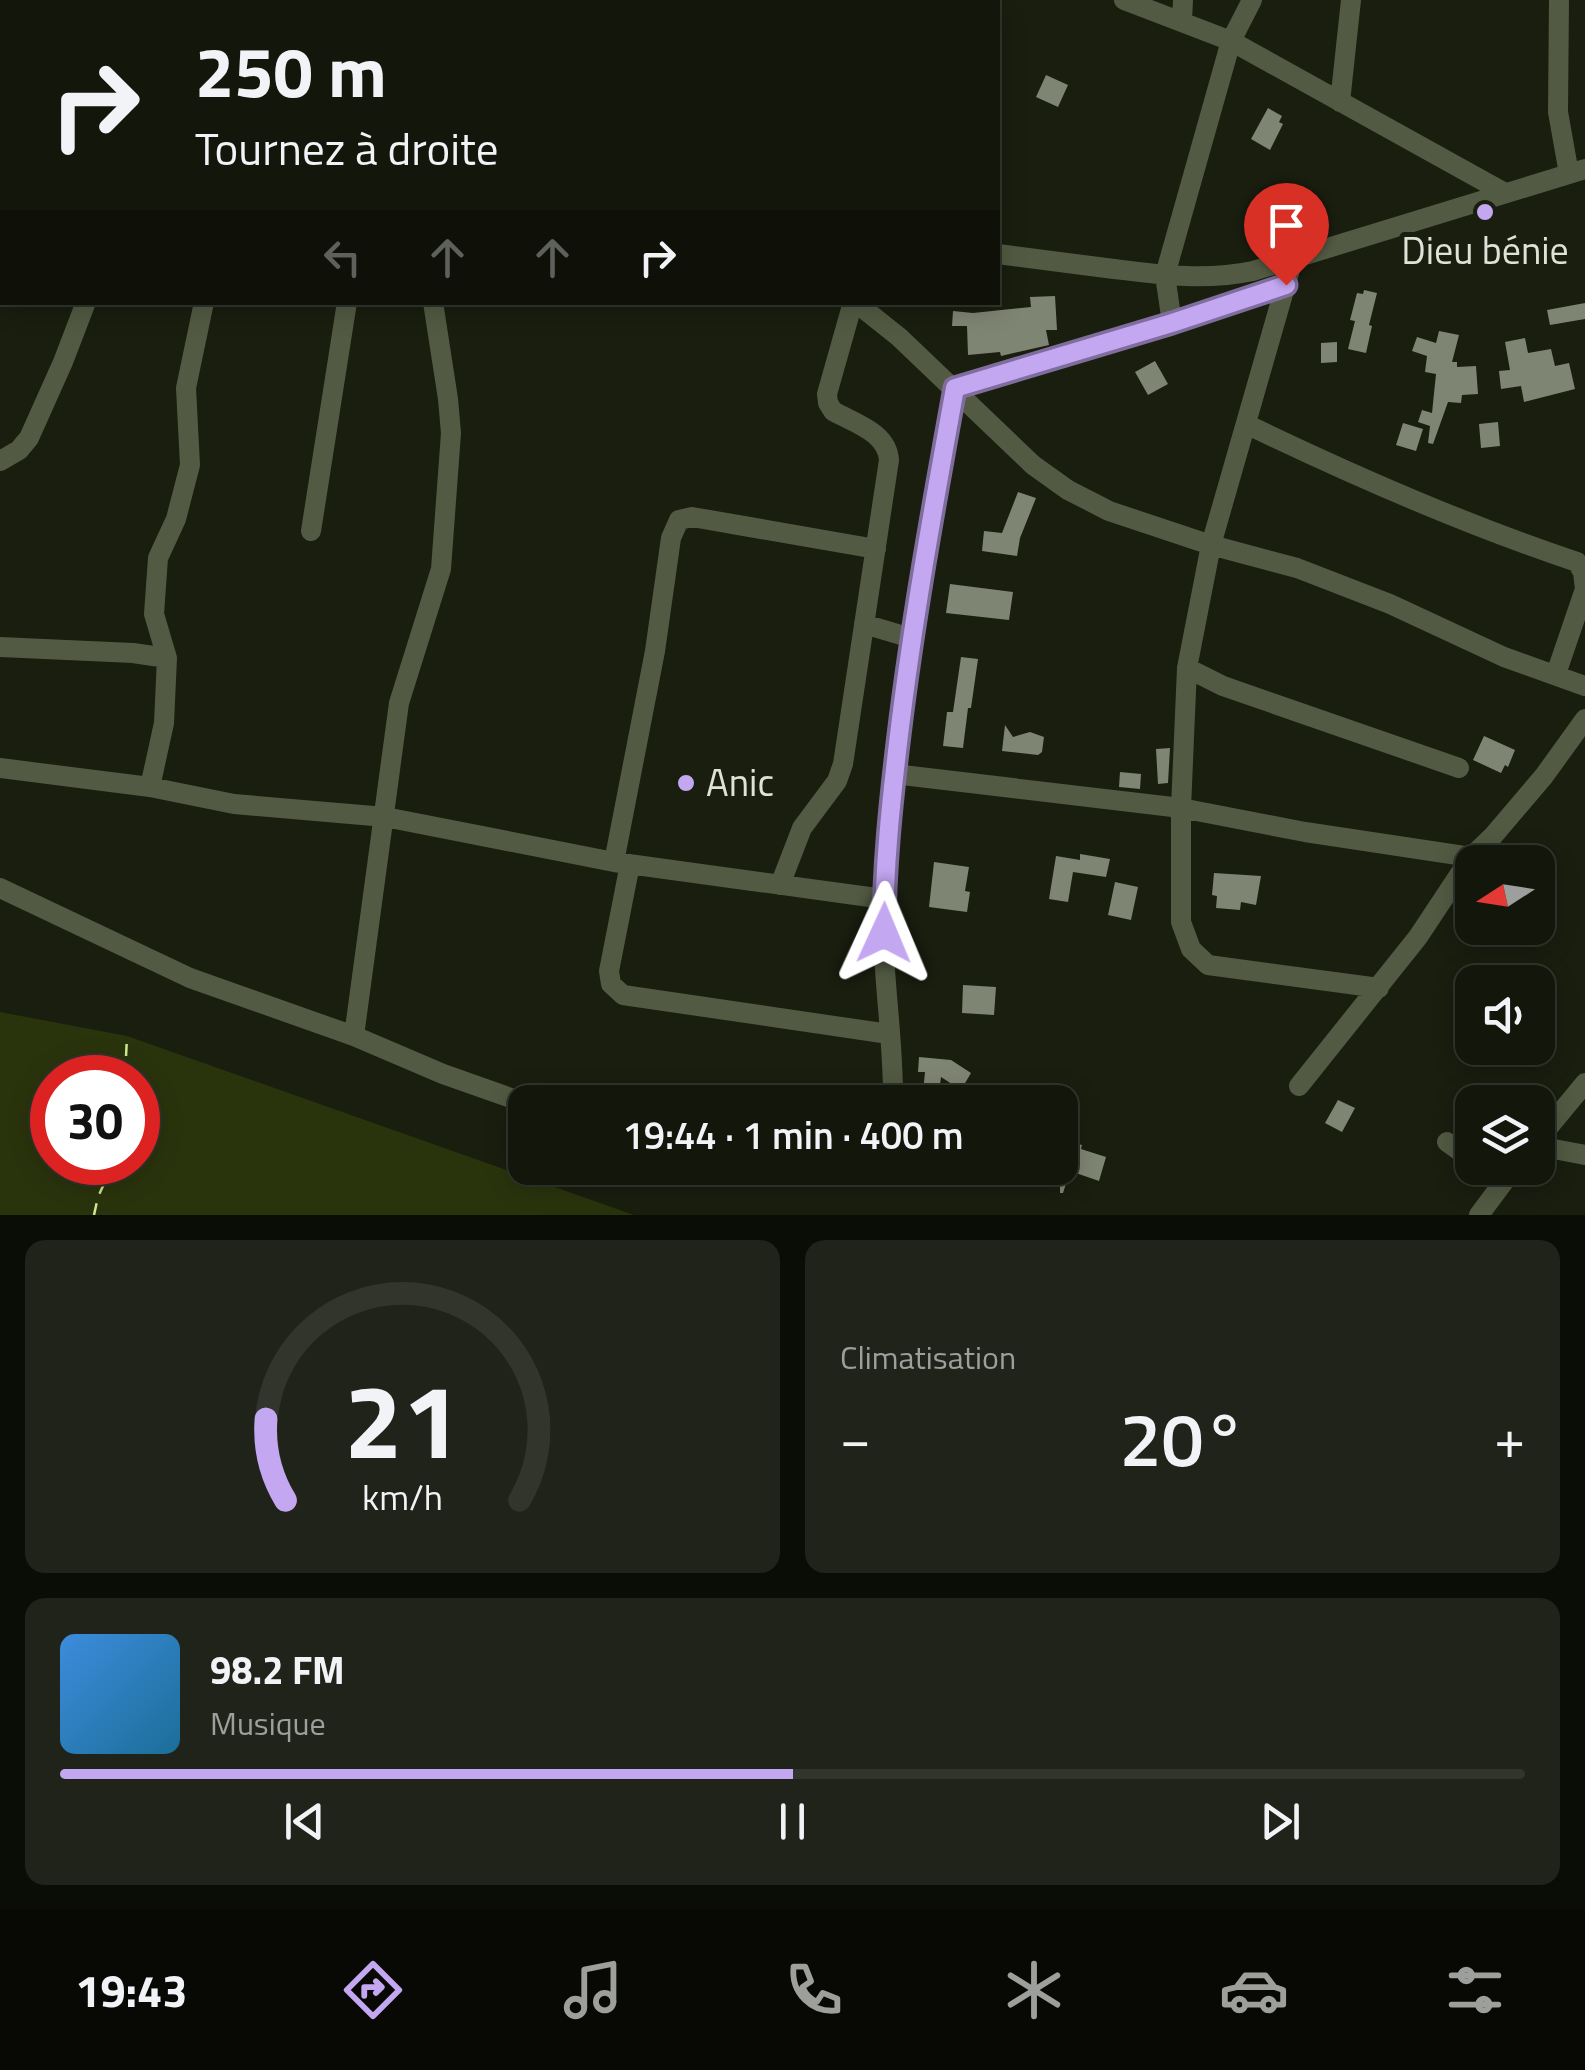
<!DOCTYPE html>
<html lang="fr">
<head>
<meta charset="utf-8">
<style>
	body { margin:0; font-family:"Titillium Web",sans-serif; background:#202319; color:#f1f3f6; height:100vh; display:flex; flex-direction:column; font-size:38px; white-space:nowrap }
	* { box-sizing:border-box; margin:0 }
	p { font-size:32px; color:#9d9f9d }
	.icon { flex:none; width:55px; height:55px; fill:none; stroke:currentColor; stroke-width:2; stroke-linecap:round; stroke-linejoin:round }
	.map { position:relative; height:1215px; overflow:hidden }
	.drawer { display:flex; flex-direction:column; gap:25px; padding:25px; background:#0a0c06; flex:1 }
	.drawer>* { flex:none }
	.guide { position:absolute; left:0px; top:0px; width:1000px; height:305px; box-shadow:0 5px 25px #0003,0 0 0 2px #32352c; background:#13160b; color:#f1f3f6; overflow:hidden }
	.needle { width:65px; rotate:258deg }
	.controls { position:absolute; left:1455px; top:845px; display:grid; gap:20px }
	.controls a { display:grid; place-items:center; width:100px; height:100px; border-radius:20px; background:#13160b; box-shadow:0 5px 25px #0003,0 0 0 2px #32352c; font-size:50px }
	.speed { position:absolute; left:30px; top:1055px; display:flex; gap:20px; font-size:50px; font-weight:700; text-align:center }
	.speed>* { display:grid; place-content:center; width:130px; height:130px; border-radius:50%; background:#13160b; box-shadow:0 5px 25px #0003,0 0 0 2px #32352c; line-height:1 }
	.speed .limit { border:15px solid #d22; background:#fff; color:#111 }
	.pin { position:absolute; display:grid; place-items:center; width:85px; height:85px; color:#fff; margin:-102px -42px; border-radius:50% 50% 50% 0; rotate:-45deg; box-shadow:0 0 10px #0007 }
	.pin .icon { rotate:45deg }
	.me { position:absolute; width:110px; margin:-55px; rotate:1deg; stroke-linejoin:round; filter:drop-shadow(0 0 8px #0008) }
	.turn { display:flex; align-items:center; gap:35px; height:210px; padding:0 30px; font-size:45px }
	.turn .icon { width:130px; height:130px; stroke-width:2.5 }
	.turn b { display:block; font-size:70px; line-height:85px }
	.lanes { display:flex; align-items:center; height:95px; padding:0 30px; background:#0003; justify-content:center; gap:50px; direction:ltr }
	.lanes .off { opacity:.35 }
	.big { font-size:75px; font-weight:600; line-height:1.1 }
	.drawer .widget { flex:1; display:flex; flex-direction:column; justify-content:center; gap:15px; min-width:0; padding:0 35px; border-radius:20px; background:#202319 }
	.drawer .dial { align-items:center; gap:0 }
	.dial svg { height:260px; overflow:visible; fill:none; stroke:#32352c; stroke-width:7; stroke-linecap:round; text-anchor:middle }
	.dial text { fill:#f1f3f6; stroke:none }
	.song { display:flex; align-items:center; gap:30px }
	.cover { width:120px; height:120px; border-radius:15px; background:linear-gradient(135deg,hsl(210 70% 55%),hsl(200 70% 35%)) }
	.played { height:10px; border-radius:5px; background:linear-gradient(90deg,#c4a7f1 50%,#32352c 50%) }
	.keys { display:flex; justify-content:space-around; direction:ltr }
	.heat { display:flex; justify-content:space-between; align-items:center; font-size:55px; direction:ltr }
	.drawer .tiles { flex:1; display:grid; gap:25px; grid-template-columns:1fr 1fr }
	.widget:last-child { grid-column:span 2 }
	.trip { position:absolute; left:508px; top:1085px; width:570px; height:100px; border-radius:20px; background:#13160b; box-shadow:0 5px 25px #0003,0 0 0 2px #32352c; font-weight:600; line-height:100px; text-align:center }
	.menu { display:flex; height:160px; justify-content:space-around; align-items:center; background:#080904; color:#9d9f9d }
	.menu .icon { width:70px; height:70px }
	.menu .on { color:#c4a7f1 }
	.menu b { font-size:45px; color:#f1f3f6 }
	.map>svg:first-child { display:block }
</style>
</head>
<body>
<div class="map">
<svg width="1585" height="1215" viewBox="0 0 1585 1215">
	<rect width="100%" height="100%" fill="#191e0f"/>
	<path fill="#2a340c" fill-rule="evenodd" d="M0,1012L127,1036L634,1215H0ZM52,1078H138V1162H52Z"/>
	<g fill="none" stroke-linecap="round" stroke-linejoin="round">
		<path stroke="#cfe994" stroke-width="2.5" stroke-dasharray="12 10" stroke-linecap="butt" d="M125,1078L127,1036
			M94,1215L98,1197L114,1162"/>
	</g>
	<path fill="#7f8573" d="M1046,75L1068,85L1058,107L1036,97Z
		M1268,108L1282,116L1279,122L1283,124L1270,150L1251,139Z
		M1364,290L1377,293L1369,325L1372,326L1366,353L1348,349L1355,321L1350,320L1357,293L1363,294Z
		M1055,296L1057,330H1046L1049,345L1001,356L1000,352L968,355L967,326H952L953,311L973,313L1031,307L1030,297Z
		M1585,303V319L1550,325L1547,310Z
		M1439,331L1459,335L1452,362H1457V367L1476,366L1478,394L1462,395L1461,403L1448,402L1433,444L1428,443L1430,426L1418,422L1422,410L1432,413L1436,374L1425,372L1427,356L1412,351L1417,337L1436,343Z
		M1525,338L1528,353L1551,349L1555,366L1569,363L1575,389L1524,402L1521,386L1501,389L1499,371L1510,370L1505,342Z
		M1337,342V362L1321,363V343Z
		M1155,361L1168,384L1148,395L1135,372Z
		M1498,422L1500,446L1481,448L1479,424Z
		M1403,423L1423,429L1416,451L1396,445Z
		M1018,492L1036,498L1020,538L1017,556L982,551L984,531L1002,533Z
		M950,584L1013,592L1009,620L946,613Z
		M961,657L978,659L971,708H968L963,748L943,746L947,712H953Z
		M1005,725L1013,737L1030,732L1044,737L1042,752L1038,755L1002,751Z
		M1484,736L1515,750L1508,767L1505,765L1501,773L1473,760Z
		M1170,748L1168,783L1158,784L1156,749Z
		M1120,772L1141,774L1140,789L1119,787Z
		M1080,854L1110,859L1106,877L1073,872L1068,902L1049,899L1056,856L1080,860Z
		M934,862L969,867L965,891L970,892L967,912L929,907Z
		M1214,873L1261,876L1256,905L1241,902L1240,910L1216,908L1217,896L1212,895Z
		M1115,882L1138,887L1131,920L1108,915Z
		M963,985L996,987L994,1015L962,1013Z
		M919,1057L951,1060L971,1073L961,1090L941,1077L938,1102H922L925,1072H918Z
		M1338,1100L1355,1108L1342,1132L1325,1123Z
		M1060,1139L1082,1145L1081,1149L1106,1157L1099,1181L1070,1171L1063,1193H1060Z"/>
	<g fill="none" stroke-linecap="round" stroke-linejoin="round">
		<path stroke="#525a43" stroke-width="20" d="M420,0V2
			M1124,0L1231,41L1505,193
			M1559,0L1558,112L1569,174
			M225,2V0
			M490,2V0
			M1182,21L1183,0
			M0,51L2,52
			M1340,102L1351,0
			M0,210H2
			M998,254C1036,259 1075,264 1114,269C1162,275 1205,281 1253,271L1585,169
			M1293,259L1211,545L1187,668L1181,808V922L1191,949L1208,965L1379,988
			M855,302L899,337L1033,465L1068,490L1109,511L1211,545L1297,568L1390,604L1504,657L1585,686
			M1172,323L1165,275L1231,41L1252,0
			M1246,424C1354,476 1463,524 1577,562L1583,572L1585,589L1556,674
			M0,461L19,450L29,438L63,362L86,302
			M311,531L347,302
			M864,624L911,638
			M0,647L133,653L167,658
			M1187,668L1223,686L1459,768
			M0,768L150,787L234,804L385,817L614,862L884,899
			M894,774L1181,808L1305,832L1471,857
			M150,787L164,723L167,658L154,614L158,558L176,519L190,465L186,388L204,302
			M614,862L655,651L671,538L679,520L692,517L876,549
			M630,864L609,971L611,984L623,995L889,1034
			M780,885L802,828L837,781L843,764L889,460C887,432 854,423 833,411L828,403L827,394L853,302
			M0,888L190,978L354,1036L443,1074L525,1103
			M354,1036L399,703L441,569L451,433L448,399L433,302
			M1299,1086L1418,937L1471,857L1493,836L1544,776L1585,719
			M893,1102C894,1034 880,967 884,898C892,726 925,557 955,388L1172,323L1286,285
			M1538,1140L1585,1083
			M1447,1142L1472,1160
			M1538,1146L1585,1155
			M1479,1215L1514,1168"/>
	</g>
	<g fill="none" stroke-linecap="round" stroke-linejoin="round">
		<g stroke="#7f6d9d" stroke-width="25">
			<path id="route" d="M884,933C884,867 891,801 899,735C913,619 934,504 955,388L1172,323L1286,285"/>
		</g>
		<use href="#route" stroke="#c4a7f1" stroke-width="18"/>
	</g>
	<g fill="#c4a7f1" stroke="#191e0f" stroke-width="4">
		<circle cx="1485" cy="212" r="10"/>
		<circle cx="686" cy="783" r="10"/>
	</g>
	<g text-anchor="middle" stroke-width="10" stroke-linejoin="round" paint-order="stroke">
		<g font-size="38" fill="#dee2d7" stroke="#191e0f">
			<text x="1485" y="264">Dieu bénie</text>
			<text x="706" y="796" text-anchor="start">Anic</text>
		</g>
	</g>
</svg>
<div class="controls">
<a><svg class="needle" viewBox="-14 -14 28 28"><path d="M0-13l5 13h-10z" fill="#e53935"/><path d="M0 13l5-13h-10z" fill="#9d9f9d"/></svg></a>
<a><svg class="icon" aria-label="sound" viewBox="0 0 24 24"><path d="M4 9h4l5-4v14l-5-4H4zM17 9q2 3 0 6"/></svg></a>
<a><svg class="icon" aria-label="layers" viewBox="0 0 24 24"><path d="M12 4l9 5-9 5-9-5zM3 14l9 5 9-5"/></svg></a>
</div>
<div class="speed"><div class="limit">30</div></div>
<div class="pin" style="left:1286px;top:285px;background:#d93025"><svg class="icon" aria-label="arrive" viewBox="0 0 24 24"><path d="M6 21V4h12l-3 4 3 4H6"/></svg></div>
<svg class="me" style="left:884px;top:933px" viewBox="-20 -20 40 40"><path d="M0-17L14 15 0 8-14 15z" fill="#c4a7f1" stroke="#fff" stroke-width="4"/></svg>
<div class="trip">19:44 · 1 min · 400 m</div>
<div class="guide">
<div class="turn"><svg class="icon" aria-label="right" viewBox="0 0 24 24"><path d="M7 20v-9h11M14 6l5 5-5 5"/></svg><div><b>250 m</b>Tournez à droite</div></div>
<div class="lanes"><svg class="icon off" aria-label="left" viewBox="0 0 24 24"><path d="M17 20v-9H6M10 6l-5 5 5 5"/></svg><svg class="icon off" aria-label="ahead" viewBox="0 0 24 24"><path d="M12 20V5M6 11l6-6 6 6"/></svg><svg class="icon off" aria-label="ahead" viewBox="0 0 24 24"><path d="M12 20V5M6 11l6-6 6 6"/></svg><svg class="icon" aria-label="right" viewBox="0 0 24 24"><path d="M7 20v-9h11M14 6l5 5-5 5"/></svg></div>
</div>
</div>
<section class="drawer">
<div class="tiles">
<div class="widget dial"><svg viewBox="0 0 100 80">
<path d="M14 69A42 42 0 1 1 86 69"/>
<path d="M14 69A42 42 0 0 1 8 44" stroke="#c4a7f1"/>
<text x="50" y="56" font-size="32" font-weight="700">21</text>
<text x="50" y="72" font-size="11">km/h</text>
</svg></div>
<div class="widget"><p>Climatisation</p>
<div class="heat"><a>−</a><b class="big">20°</b><a>+</a></div>
</div>
<div class="widget">
<div class="song"><i class="cover"></i><div><b>98.2 FM</b><p>Musique</p></div></div>
<div class="played"></div>
<div class="keys"><svg class="icon" aria-label="previous" viewBox="0 0 24 24"><path d="M18 5L8 12l10 7zM5 5v14"/></svg><svg class="icon" aria-label="pause" viewBox="0 0 24 24"><path d="M8 5v14M16 5v14"/></svg><svg class="icon" aria-label="next" viewBox="0 0 24 24"><path d="M6 5l10 7-10 7zM19 5v14"/></svg></div>
</div>
</div>
</section>
<nav class="menu">
<b>19:43</b>
<svg class="icon on" aria-label="directions" viewBox="0 0 24 24"><path d="M12 3l9 9-9 9-9-9zM9 14v-3h6M13 9l2 2-2 2"/></svg>
<svg class="icon" aria-label="music" viewBox="0 0 24 24"><path d="M9 18V5l10-2v13"/><circle cx="6" cy="18" r="3"/><circle cx="16" cy="16" r="3"/></svg>
<svg class="icon" aria-label="phone" viewBox="0 0 24 24"><path d="M5 4h4l2 5-3 2q2 4 5 5l2-3 5 2v4C11 20 4 13 5 4z"/></svg>
<svg class="icon" aria-label="climate" viewBox="0 0 24 24"><path d="M12 3v18M4 7l16 10M4 17L20 7"/></svg>
<svg class="icon" aria-label="car" viewBox="0 0 24 24"><path d="M5 17H2v-5l4-1 3-4h7l3 4 3 1v5h-3M9 17h6M6 11h13"/><circle cx="7" cy="17" r="2"/><circle cx="17" cy="17" r="2"/></svg>
<svg class="icon" aria-label="filters" viewBox="0 0 24 24"><path d="M4 7h16M4 17h16"/><circle cx="9" cy="7" r="2"/><circle cx="15" cy="17" r="2"/></svg>
</nav>
</body>
</html>
